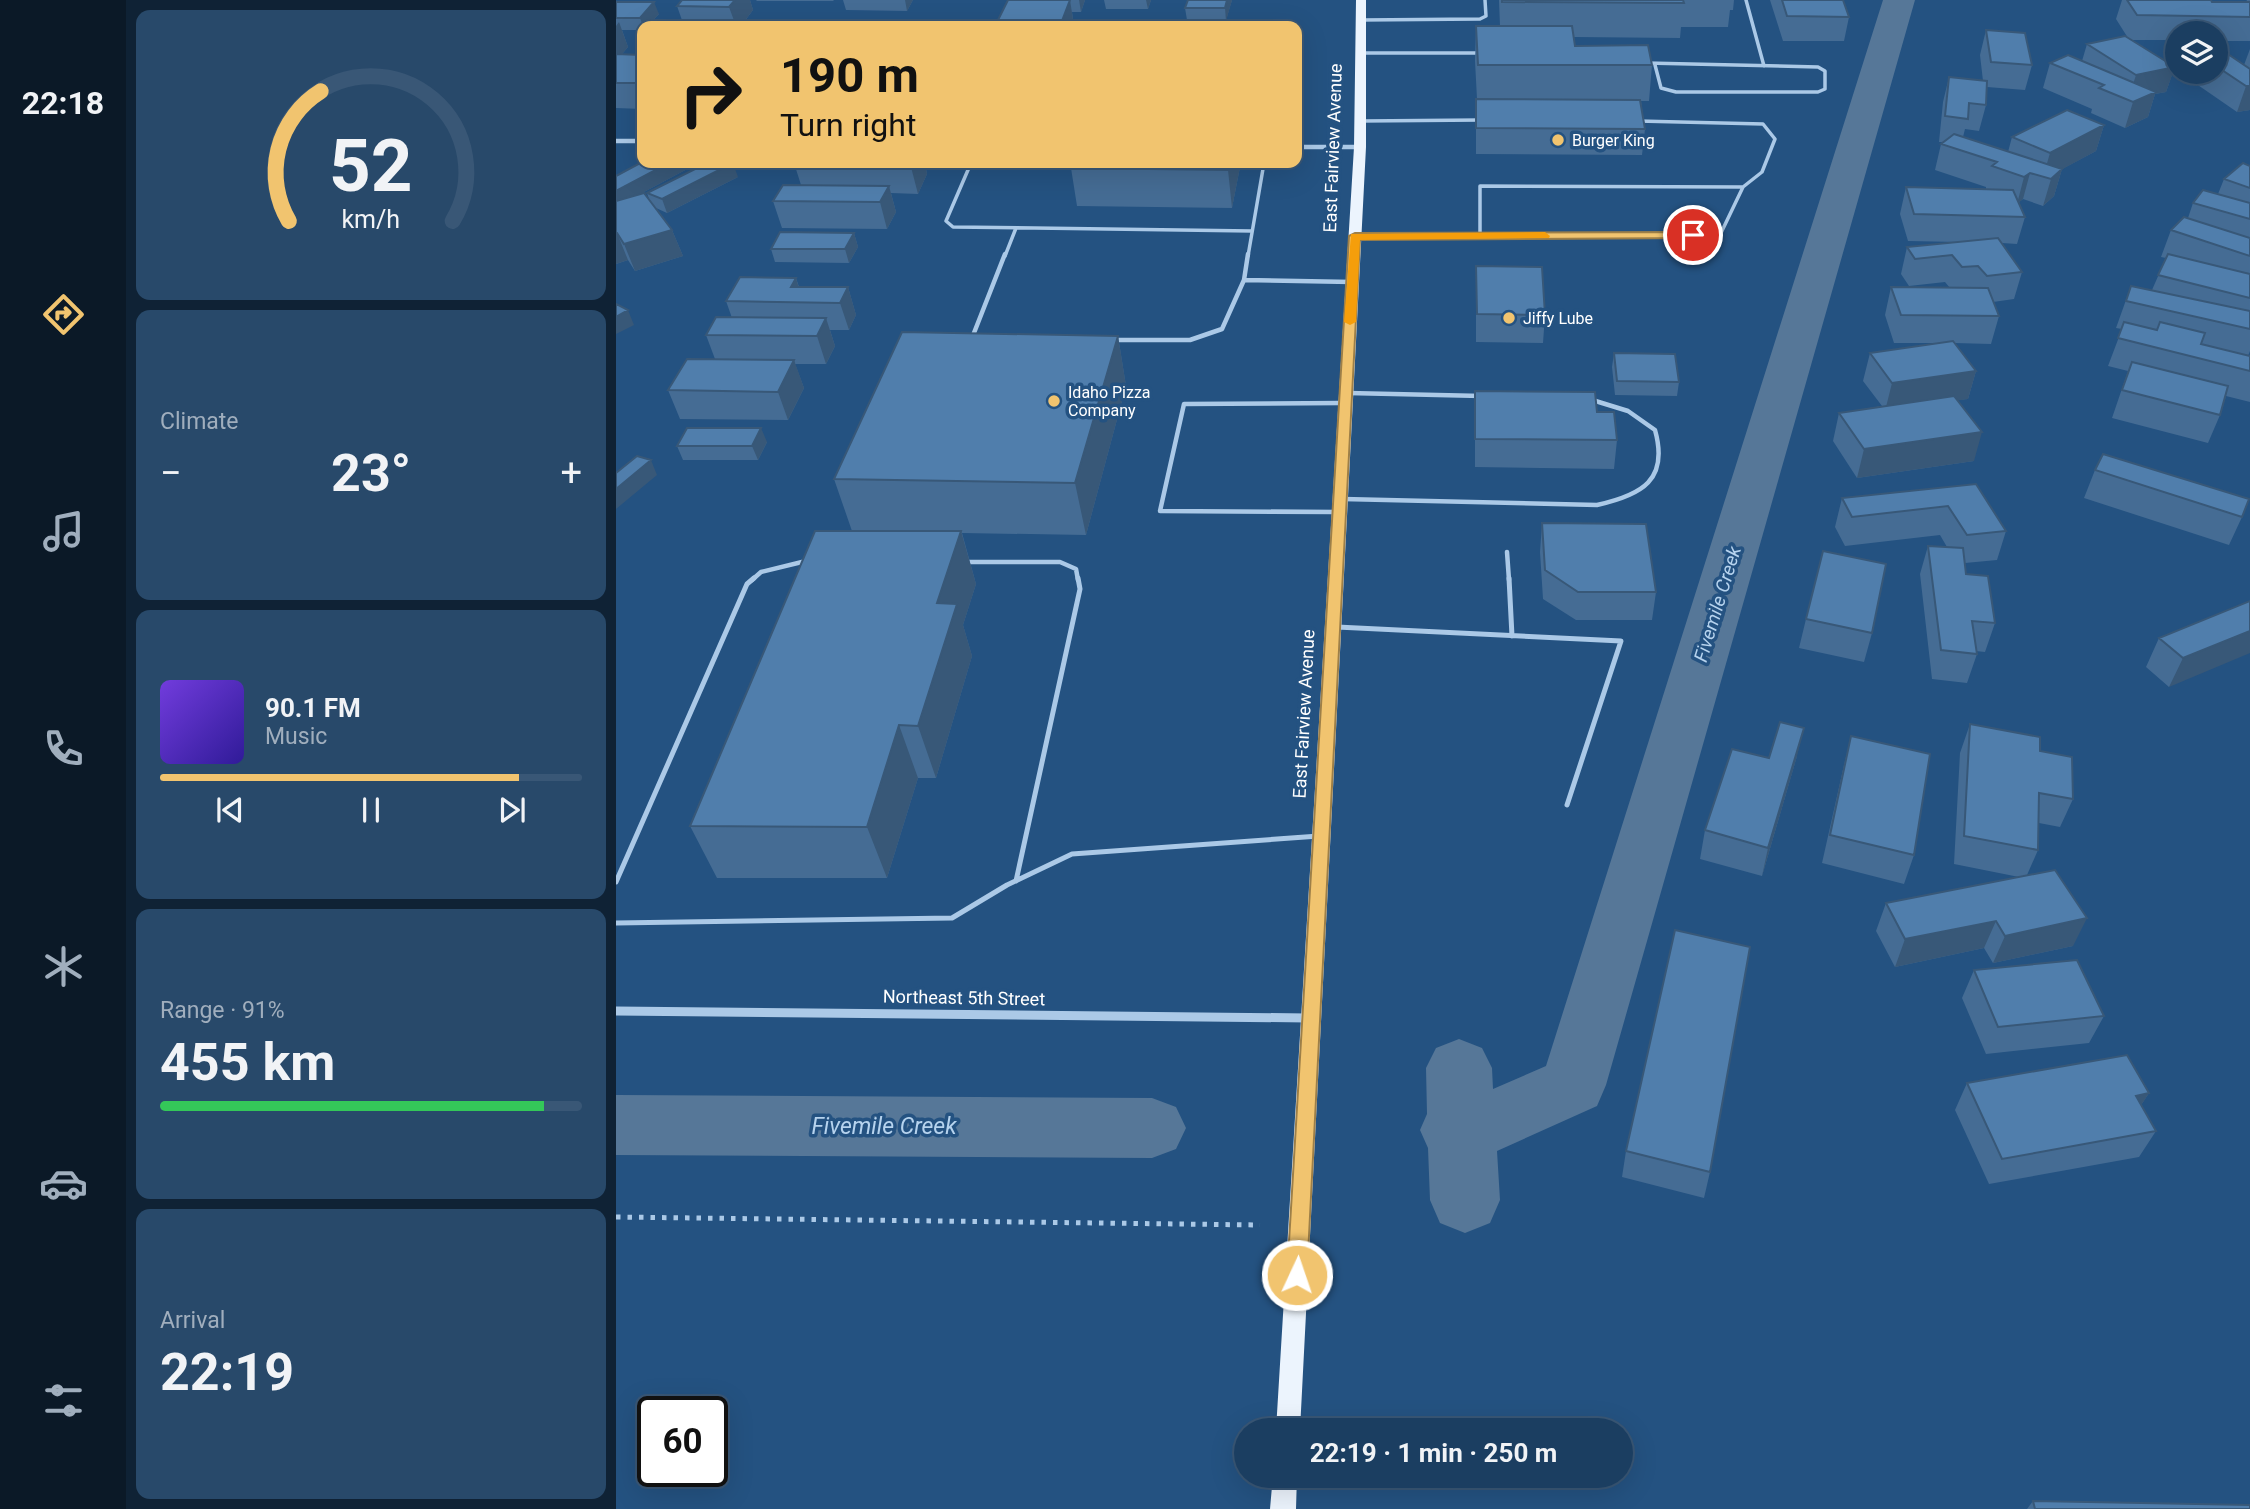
<!DOCTYPE html>
<html lang="en">
<head>
<meta charset="utf-8">
<style>
	body { margin:0; font-family:Roboto,sans-serif; background:#28496a; color:#f1f3f6; height:100vh; display:flex; flex-direction:column; font-size:26px; white-space:nowrap }
	* { box-sizing:border-box; margin:0 }
	p { font-size:23px; color:#a0aebd }
	.icon { flex:none; width:38px; height:38px; fill:none; stroke:currentColor; stroke-width:2; stroke-linecap:round; stroke-linejoin:round }
	.map { position:relative; flex:1; overflow:hidden }
	.side { display:flex; flex-direction:column; gap:10px; padding:10px; background:#0f2235; width:490px }
	.side>* { flex:none }
	.hud { position:absolute; left:21px; top:21px; width:665px; height:147px; border-radius:14px; box-shadow:0 7px 28px #0002,0 0 0 2px #395776; background:#f1c46f; color:#111; overflow:hidden }
	.controls { position:absolute; left:1549px; top:21px; display:grid; gap:14px }
	.controls a { display:grid; place-items:center; width:63px; height:63px; border-radius:50%; background:#1b3e61; box-shadow:0 7px 28px #0002,0 0 0 2px #395776; font-size:35px }
	.speed { position:absolute; left:21px; top:1396px; display:flex; gap:14px; font-size:35px; font-weight:700; text-align:center }
	.speed>* { display:grid; place-content:center; width:91px; height:91px; border-radius:50%; background:#1b3e61; box-shadow:0 7px 28px #0002,0 0 0 2px #395776; line-height:1 }
	.speed .limit { border:4px solid #111; border-radius:10px; background:#fff; color:#111 }
	.pin { position:absolute; display:grid; place-items:center; width:60px; height:60px; color:#fff; margin:-30px; border:4px solid #fff; border-radius:50%; box-shadow:0 2px 7px #0007 }
	.me { position:absolute; width:77px; margin:-38px; rotate:3deg; stroke-linejoin:round; filter:drop-shadow(0 0 5px #0008) }
	.turn { display:flex; align-items:center; gap:24px; height:147px; padding:0 28px; font-size:32px }
	.turn .icon { width:91px; height:91px; stroke-width:2.5 }
	.turn b { display:block; font-size:49px; line-height:60px }
	.big { font-size:52px; font-weight:700; line-height:1.1 }
	.side .tile { flex:1; display:flex; flex-direction:column; justify-content:center; gap:10px; min-width:0; padding:0 24px; border-radius:14px; background:#28496a }
	.side .dial { align-items:center; gap:0 }
	.dial svg { height:182px; overflow:visible; fill:none; stroke:#395776; stroke-width:7; stroke-linecap:round; text-anchor:middle }
	.dial text { fill:#f1f3f6; stroke:none }
	.song { display:flex; align-items:center; gap:21px }
	.cover { width:84px; height:84px; border-radius:10px; background:linear-gradient(135deg,hsl(260 70% 55%),hsl(250 70% 35%)) }
	.played { height:7px; border-radius:4px; background:linear-gradient(90deg,#f1c46f 85%,#395776 85%) }
	.keys { display:flex; justify-content:space-around; direction:ltr }
	.heat { display:flex; justify-content:space-between; align-items:center; font-size:38px; direction:ltr }
	.charge { height:10px; border-radius:5px; background:linear-gradient(90deg,#34c759 91%,#395776 0) }
	.trip { position:absolute; left:618px; top:1418px; width:399px; height:70px; border-radius:35px; background:#1b3e61; box-shadow:0 7px 28px #0002,0 0 0 2px #395776; font-weight:700; line-height:70px; text-align:center }
	main { display:flex; flex:1; min-height:0 }
	.dock { display:flex; flex-direction:column; width:126px; justify-content:space-around; align-items:center; background:#0b1927; color:#a0aebd }
	.dock .icon { width:49px; height:49px }
	.dock .current { color:#f1c46f }
	.dock b { font-size:32px; color:#f1f3f6 }
	.map>svg:first-child { display:block }
</style>
</head>
<body>
<main>
<nav class="dock">
<b>22:18</b>
<svg class="icon current" aria-label="directions" viewBox="0 0 24 24"><path d="M12 3l9 9-9 9-9-9zM9 14v-3h6M13 9l2 2-2 2"/></svg>
<svg class="icon" aria-label="music" viewBox="0 0 24 24"><path d="M9 18V5l10-2v13"/><circle cx="6" cy="18" r="3"/><circle cx="16" cy="16" r="3"/></svg>
<svg class="icon" aria-label="phone" viewBox="0 0 24 24"><path d="M5 4h4l2 5-3 2q2 4 5 5l2-3 5 2v4C11 20 4 13 5 4z"/></svg>
<svg class="icon" aria-label="climate" viewBox="0 0 24 24"><path d="M12 3v18M4 7l16 10M4 17L20 7"/></svg>
<svg class="icon" aria-label="car" viewBox="0 0 24 24"><path d="M5 17H2v-5l4-1 3-4h7l3 4 3 1v5h-3M9 17h6M6 11h13"/><circle cx="7" cy="17" r="2"/><circle cx="17" cy="17" r="2"/></svg>
<svg class="icon" aria-label="filters" viewBox="0 0 24 24"><path d="M4 7h16M4 17h16"/><circle cx="9" cy="7" r="2"/><circle cx="15" cy="17" r="2"/></svg>
</nav>
<section class="side">
<div class="tile dial"><svg viewBox="0 0 100 80">
<path d="M14 69A42 42 0 1 1 86 69"/>
<path d="M14 69A42 42 0 0 1 28 12" stroke="#f1c46f"/>
<text x="50" y="56" font-size="32" font-weight="700">52</text>
<text x="50" y="72" font-size="11">km/h</text>
</svg></div>
<div class="tile"><p>Climate</p>
<div class="heat"><a>−</a><b class="big">23°</b><a>+</a></div>
</div>
<div class="tile">
<div class="song"><i class="cover"></i><div><b>90.1 FM</b><p>Music</p></div></div>
<div class="played"></div>
<div class="keys"><svg class="icon" aria-label="previous" viewBox="0 0 24 24"><path d="M18 5L8 12l10 7zM5 5v14"/></svg><svg class="icon" aria-label="pause" viewBox="0 0 24 24"><path d="M8 5v14M16 5v14"/></svg><svg class="icon" aria-label="next" viewBox="0 0 24 24"><path d="M6 5l10 7-10 7zM19 5v14"/></svg></div>
</div>
<div class="tile"><p>Range · 91%</p><b class="big">455 km</b><div class="charge"></div></div>
<div class="tile"><p>Arrival</p><b class="big">22:19</b></div>
</section>
<div class="map">
<svg width="1634" height="1509" viewBox="0 0 1634 1509">
	<rect width="100%" height="100%" fill="#245281"/>
	<g fill="none" stroke-linecap="round" stroke-linejoin="round">
		<path fill="#567798" fill-rule="evenodd" d="M1267,0H1299L990,1085L981,1106L881,1151L884,1200L874,1223L849,1233L824,1223L814,1200L812,1148L804,1130L811,1114L810,1068L820,1048L843,1039L866,1048L876,1068L877,1089L930,1066Z
			M0,1095L536,1098L560,1107L570,1128L560,1149L536,1158L0,1155Z"/>
		<path stroke="#abc9e7" stroke-width="5" stroke-dasharray="4.5 7" stroke-linecap="butt" d="M0,1217L644,1225"/>
		<path stroke="#abc9e7" stroke-width="3.5" d="M1130,0L1148,66
			M745,20L864,19L870,16L869,0
			M745,53H864
			M1030,63L1202,67L1209,71V89L1202,92H1060L1045,88L1039,65
			M745,121L865,120
			M1022,121L1147,124L1159,139L1146,172L1127,187
			M355,163L330,221L337,227L636,231
			M864,186L1127,187L1104,235L864,236Z
			M739,236H864
			M389,256L400,228
			M632,256L648,163"/>
		<path stroke="#abc9e7" stroke-width="4.5" d="M632,254L628,280L736,282
			M356,338L389,254
			M497,340H574L606,329L628,280
			M732,393L866,396
			M727,499L981,505C1026,495 1053,480 1039,430L1012,411L973,399
			M720,512L544,511L568,404L726,403
			M891,552L893,580
			M347,562H444L460,569L462,580
			M136,580L145,572L190,561"/>
		<path stroke="#abc9e7" stroke-width="5" d="M893,578L896,636
			M721,627L1005,641L951,805
			M400,881L464,589L462,578
			M0,882L131,584L138,578
			M0,923L336,918L391,885L456,854L703,836"/>
		<path stroke="#abc9e7" stroke-width="4.5" d="M0,141H26
			M681,147H744"/>
		<path stroke="#abc9e7" stroke-width="9" d="M0,1011L692,1018"/>
		<path fill="#ecf4fd" fill-rule="evenodd" d="M740,0H750V147L684,1430H660L738,147Z
			M657,1475H681L680,1509H654Z"/>
	</g>
	<path fill="#456c94" fill-rule="evenodd" d="M49,0H134L137,10L125,26H68L61,6L66,0Z
		M140,0H218L217,1H141Z
		M227,0H297L291,11L230,10Z
		M392,0H469L465,12H456L458,26H379Z
		M488,0H535L532,9H490Z
		M572,0H616L610,20H571L569,8Z
		M883,0H1118L1117,10H1114L1112,27H1065L1064,38L958,37L959,46L1036,65L1033,101H1025L1029,129L1026,155L860,154V99H861L859,61L860,26H884Z
		M1154,0H1227L1233,17L1228,41H1167Z
		M1504,0H1595L1596,2H1630L1631,0H1634V41H1600V33H1561V71L1558,69L1550,92L1539,94L1532,117L1509,128L1475,113L1476,109L1427,88L1434,63L1466,61L1471,44L1512,38L1500,19L1506,0ZM1515,40H1558L1551,62Z
		M0,2L43,14L32,26H26V30H6L12,47L6,54L26,55V109L0,108Z
		M1370,30L1416,65L1409,90L1371,87L1370,105L1363,131L1349,129L1347,137L1392,152L1396,137L1488,125L1480,151L1446,169L1438,196L1427,206L1407,199L1403,202L1409,217L1401,244L1386,243L1406,272L1398,299L1377,302L1383,316L1375,344L1338,343L1360,371L1352,399L1341,400L1358,461L1241,478L1217,441L1223,413L1266,406L1247,381L1254,353L1322,343H1278L1269,315L1275,287L1334,288L1329,282L1293,286L1285,274L1291,247L1343,242L1292,241L1284,214L1290,187L1370,189V187L1319,170L1325,144L1328,142H1323L1327,102L1333,77L1367,81L1364,55Z
		M1600,46L1628,65L1634,49V110L1621,112L1563,72H1600Z
		M26,163H71L73,168L26,193L33,199L31,193L122,177L51,213L40,208L56,230L67,256L19,271L12,260L0,264V176Z
		M181,163H309L311,174L302,194L275,193L280,212L271,229L166,228L157,201L185,185L179,166Z
		M1634,166V351L1632,356H1634V402L1610,396L1604,415L1592,443L1496,418L1512,371L1492,366L1506,329L1500,328L1515,286L1536,290L1550,258L1545,257L1555,230L1572,218L1577,203L1602,194L1608,179Z
		M624,167L616,208L461,206L455,168Z
		M238,233L242,247L233,263L159,262L155,249Z
		M860,266L929,315L927,343L860,342Z
		M180,278L183,287H232L240,315L233,330H214L219,346L210,364H179L188,388L172,420L64,419L52,390L99,359L90,335L116,318L110,301Z
		M502,336L510,386L470,535L346,533L360,584L347,625L356,656L320,778H302L271,878H101L74,826L236,531L218,479Z
		M998,353L1063,382L1061,396L999,395L996,367Z
		M859,391L981,412L1001,440L998,469L859,467Z
		M151,442L142,460H67L61,446Z
		M1479,470L1626,517L1613,545L1468,498Z
		M1360,484L1390,531L1381,560L1349,563L1350,574L1379,623L1369,652L1360,651L1361,654L1351,683L1316,679L1304,574L1312,546L1331,547L1324,535L1229,546L1219,527L1226,498Z
		M926,523L1040,592L1036,620H960L927,599L924,552Z
		M1634,601L1553,687L1530,667L1543,638Z
		M1190,619L1256,633L1248,662L1183,648Z
		M1354,724L1424,751L1457,799L1444,827L1423,823L1422,850L1411,875L1457,946L1377,963L1368,948L1279,967L1260,931L1270,903L1403,877L1338,864L1344,753Z
		M1235,736L1298,855L1288,884L1206,863L1228,765Z
		M1181,756L1146,876L1084,859L1089,830L1153,758Z
		M1358,970L1488,1016L1473,1043L1370,1054L1346,998Z
		M1351,1083L1533,1093L1525,1105L1540,1131L1523,1157L1373,1184L1339,1110Z
		M1010,1151L1094,1172L1088,1198L1006,1177Z
		M1417,1501L1634,1509H1411Z"/>
	<path fill="#385878" d="M119,0H134L137,10L125,26H120L113,7Z
		M289,0H297L291,11Z
		M454,0L458,26H444Z
		M463,0H469L465,12Z
		M530,0H535L532,9Z
		M611,0H616L610,21L609,8Z
		M38,2L43,14L32,26H27L24,18Z
		M3,22L12,47L0,61V26Z
		M1559,67L1550,92L1539,94L1532,117L1509,128L1517,102L1512,100L1520,75Z
		M26,78V95L22,83Z
		M1630,86H1634V110L1621,112Z
		M1488,125L1480,151L1430,178L1427,177L1434,153Z
		M53,163H71L73,168L0,207V191Z
		M117,163L122,177L51,213L46,199Z
		M298,163H309L311,174L302,194L295,167Z
		M614,163H624V167L616,208L612,170Z
		M1446,169L1438,196L1427,206L1435,179Z
		M1414,173L1407,199L1401,204L1408,177Z
		M273,186L280,212L271,229L264,202Z
		M56,230L67,256L19,271L8,244Z
		M0,233H1L12,260L0,264Z
		M238,233L242,247L233,263L229,249Z
		M180,278L187,302L175,287Z
		M232,287L240,315L233,330L224,303Z
		M12,310L18,325L0,334V317Z
		M210,318L219,346L210,364L201,336Z
		M502,336L510,386L470,535L459,483Z
		M178,360L188,388L172,420L162,392Z
		M1360,371L1352,399L1269,411L1276,383Z
		M145,428L151,442L142,460L136,446Z
		M1366,432L1358,461L1241,478L1248,449Z
		M35,460L41,475L0,509V489Z
		M345,531L360,584L347,625L356,656L320,778L302,726L321,603Z
		M1634,631V653L1553,687L1567,658Z
		M283,725L302,778L271,878L251,827Z
		M1188,728L1181,756L1146,876L1152,848Z
		M1471,918L1457,946L1377,963L1389,936Z
		M1380,921L1368,948L1279,967L1289,939Z
		M1533,1093L1516,1119L1520,1096Z"/>
	<path fill="#507eac" stroke="#385878" stroke-width="2" d="M66,0H119L113,7L61,6Z
		M392,0H454L444,26H379Z
		M572,0H611L609,8H569Z
		M886,0H1067L1068,3L886,2Z
		M1166,0H1227L1233,17L1171,16Z
		M1511,0H1595L1596,2H1634V17L1521,15Z
		M0,2H38L24,18H0Z
		M561,20H634L633,26H559Z
		M860,26H956L959,46L1032,45L1036,65H862Z
		M1370,30L1409,33L1416,65L1375,62Z
		M1509,36L1559,67L1520,75L1471,44Z
		M1600,46L1634,69V86H1630L1600,66Z
		M0,54L26,55V78L22,83H0Z
		M1452,55L1540,92L1517,102L1483,88L1488,85L1434,63Z
		M1333,77L1371,81L1370,105L1353,103L1352,119L1329,116Z
		M860,99L1024,100L1029,129L860,128Z
		M1451,110L1488,125L1434,153L1396,137Z
		M1338,134L1446,169L1435,179L1414,173L1408,177L1376,166L1381,162L1325,144Z
		M26,162L53,163L0,191V176Z
		M91,163H117L46,199L31,193Z
		M181,163H298L295,167L179,166Z
		M457,163H614L612,170L455,168Z
		M1627,163L1634,166V188L1608,179Z
		M167,185L273,186L264,202L157,201Z
		M1290,187L1397,190L1409,217L1298,214Z
		M1587,190L1634,203V219L1577,203Z
		M28,193L56,230L8,244L1,233H0V201Z
		M1568,217L1634,238V256L1555,230Z
		M164,232L238,233L229,249H155Z
		M1382,238L1406,272L1371,276L1362,266L1346,267L1336,255L1299,259L1291,247Z
		M1552,254L1634,274V298L1542,275Z
		M860,266L926,267L929,315L861,314Z
		M124,277L180,278L175,287H232L224,303L110,301Z
		M1515,286L1634,311V329L1510,301Z
		M1275,287L1372,288L1383,316L1285,315Z
		M0,304L12,310L0,317Z
		M100,317L210,318L201,336L90,335Z
		M1508,322L1541,330L1544,322L1589,333L1585,344L1634,356V371L1502,338Z
		M286,332L502,336L459,483L218,479Z
		M1337,341L1360,371L1276,383L1254,353Z
		M998,353L1059,354L1063,382L1001,381Z
		M71,359L178,360L162,392L52,390Z
		M1516,362L1612,386L1604,415L1506,390Z
		M859,391L979,392L981,412H998L1001,440L859,439Z
		M1338,396L1366,432L1248,449L1223,413Z
		M71,428H145L136,446H61Z
		M1487,454L1633,499L1626,517L1479,470Z
		M21,456L35,460L0,489V473Z
		M1360,484L1390,531L1351,535L1332,506L1236,517L1226,498Z
		M926,523L1030,524L1040,592H962L929,570Z
		M199,531H345L321,603L341,604L302,726L283,725L251,827L74,826Z
		M1312,546L1347,548L1350,574L1372,576L1379,623L1356,621L1361,654L1325,650Z
		M1207,551L1270,564L1256,633L1190,619Z
		M1634,601V631L1567,658L1543,638Z
		M1164,722L1188,728L1152,848L1089,830L1116,749L1153,758Z
		M1354,724L1424,737V751L1456,757L1457,799L1423,793L1422,850L1348,836Z
		M1235,736L1314,754L1298,855L1214,835Z
		M1439,870L1471,918L1389,936L1380,921L1289,939L1270,903Z
		M1059,930L1134,947L1094,1172L1010,1151Z
		M1461,960L1488,1016L1382,1027L1358,970Z
		M1511,1055L1533,1093L1520,1096L1540,1131L1386,1159L1351,1083Z
		M1417,1501L1634,1505V1509H1419Z"/>
	<path fill="#f1c46f" stroke="#9d7f48" stroke-width="2" d="M1077,232L1081,233V238L744,240L691,1275L688,1282L681,1285L674,1282L671,1275L733,236L739,233Z"/>
	<path fill="#f59e0b" d="M929,232L934,236L933,238L744,240L740,322L734,325L728,322L735,234Z"/>
	<g fill="#f1c46f" stroke="#245281" stroke-width="2.5">
		<circle cx="942" cy="140" r="7"/>
		<circle cx="893" cy="318" r="7"/>
		<circle cx="438" cy="401" r="7"/>
	</g>
	<g text-anchor="middle" stroke-width="7" stroke-linejoin="round" paint-order="stroke">
		<g font-size="16" fill="#fff" stroke="#245281" text-anchor="start">
			<text x="956" y="146">Burger King</text>
			<text x="907" y="324">Jiffy Lube</text>
			<text x="452" y="398">Idaho Pizza<tspan x="452" dy="18">Company</tspan></text>
		</g>
		<g font-size="18" fill="#fff" stroke="#245281">
			<text transform="translate(717 148) rotate(-88)" y="6">East Fairview Avenue</text>
			<text transform="translate(688 714) rotate(-87)" y="6">East Fairview Avenue</text>
			<text transform="translate(348 998) rotate(1)" y="6">Northeast 5th Street</text>
		</g>
		<g font-size="19" font-style="italic" fill="#b6d3ee" stroke="#245281">
			<text transform="translate(1101 604) rotate(-73)" y="7">Fivemile Creek</text>
		</g>
		<g font-size="23" font-style="italic" fill="#b6d3ee" stroke="#245281">
			<text x="268" y="1134">Fivemile Creek</text>
		</g>
	</g>
</svg>
<div class="controls">
<a><svg class="icon" aria-label="layers" viewBox="0 0 24 24"><path d="M12 4l9 5-9 5-9-5zM3 14l9 5 9-5"/></svg></a>
</div>
<div class="speed"><div class="limit">60</div></div>
<div class="pin" style="left:1077px;top:235px;background:#d93025"><svg class="icon" aria-label="arrive" viewBox="0 0 24 24"><path d="M6 21V4h12l-3 4 3 4H6"/></svg></div>
<svg class="me" style="left:681px;top:1275px" viewBox="-20 -20 40 40"><circle r="17" fill="#f1c46f" stroke="#fff" stroke-width="3"/><path d="M0-11L8 9 0 5-8 9z" fill="#fff"/></svg>
<div class="trip">22:19 · 1 min · 250 m</div>
<div class="hud">
<div class="turn"><svg class="icon" aria-label="right" viewBox="0 0 24 24"><path d="M7 20v-9h11M14 6l5 5-5 5"/></svg><div><b>190 m</b>Turn right</div></div>
</div>
</div>
</main>
</body>
</html>
